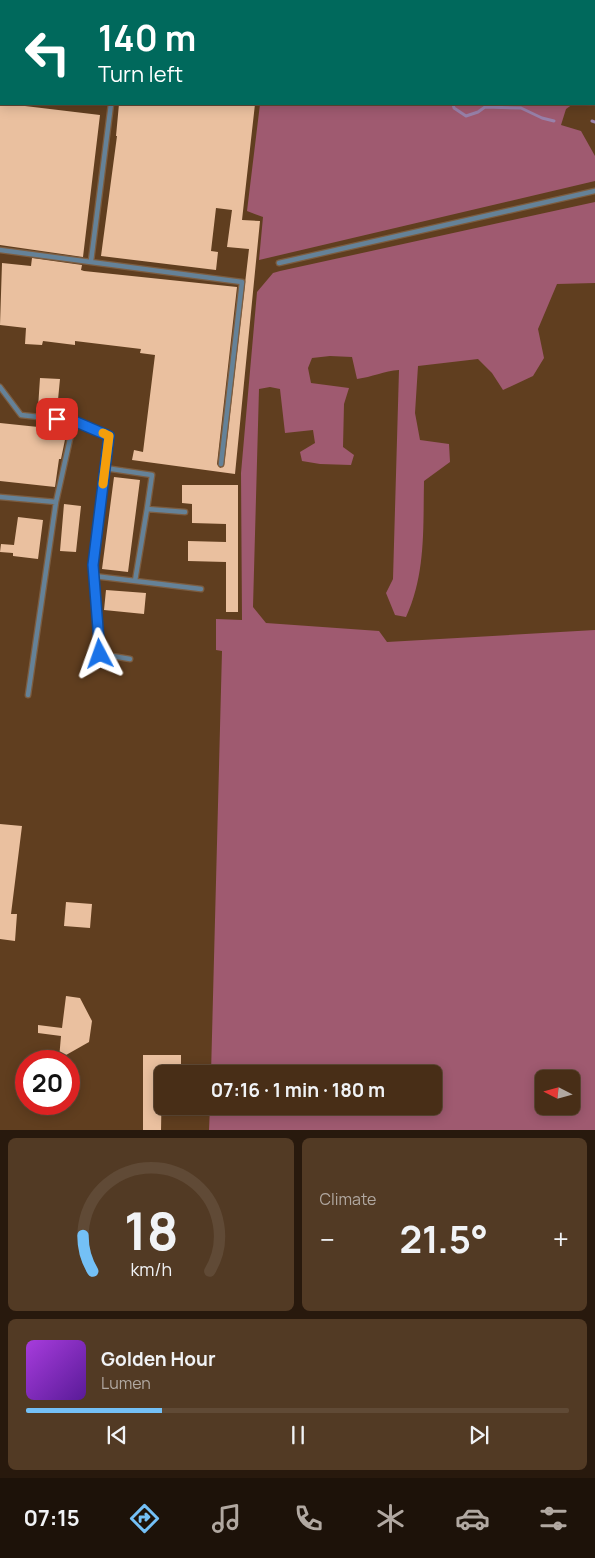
<!DOCTYPE html>
<html lang="en">
<head>
<meta charset="utf-8">
<style>
	body { margin:0; font-family:Manrope,sans-serif; background:#523a24; color:#f1f3f6; height:100vh; display:flex; flex-direction:column; font-size:19px; white-space:nowrap }
	* { box-sizing:border-box; margin:0 }
	p { font-size:16px; color:#b1a8a1 }
	.icon { flex:none; width:28px; height:28px; fill:none; stroke:currentColor; stroke-width:2; stroke-linecap:round; stroke-linejoin:round }
	.map { position:relative; height:1130px; overflow:hidden }
	.drawer { display:flex; flex-direction:column; gap:8px; padding:8px; background:#28190d; flex:1 }
	.drawer>* { flex:none }
	.top-card { position:absolute; left:0px; top:0px; width:595px; height:105px; box-shadow:0 2px 12px #0003,0 0 0 1px #604a36; background:#00695c; color:#fff; overflow:hidden }
	.needle { width:32px; rotate:276deg }
	.fabs { position:absolute; left:535px; top:1070px; display:grid; gap:10px }
	.fabs a { display:grid; place-items:center; width:45px; height:45px; border-radius:8px; background:#482e17; box-shadow:0 2px 12px #0003,0 0 0 1px #604a36; font-size:25px }
	.speed { position:absolute; left:15px; top:1050px; display:flex; gap:10px; font-size:25px; font-weight:700; text-align:center }
	.speed>* { display:grid; place-content:center; width:65px; height:65px; border-radius:50%; background:#482e17; box-shadow:0 2px 12px #0003,0 0 0 1px #604a36; line-height:1 }
	.speed .limit { border:8px solid #d22; background:#fff; color:#111 }
	.pin { position:absolute; display:grid; place-items:center; width:42px; height:42px; color:#fff; margin:-21px; border-radius:10px; box-shadow:0 2px 8px #0006 }
	.me { position:absolute; width:55px; margin:-28px; rotate:356deg; stroke-linejoin:round; filter:drop-shadow(0 0 4px #0008) }
	.turn { display:flex; align-items:center; gap:18px; height:105px; padding:0 15px; font-size:22px }
	.turn .icon { width:65px; height:65px; stroke-width:2.5 }
	.turn b { display:block; font-size:35px; line-height:42px }
	.big { font-size:38px; font-weight:700; line-height:1.1 }
	.drawer .card { flex:1; display:flex; flex-direction:column; justify-content:center; gap:8px; min-width:0; padding:0 18px; border-radius:8px; background:#523a24 }
	.drawer .dial { align-items:center; gap:0 }
	.dial svg { height:130px; overflow:visible; fill:none; stroke:#604a36; stroke-width:7; stroke-linecap:round; text-anchor:middle }
	.dial text { fill:#f1f3f6; stroke:none }
	.song { display:flex; align-items:center; gap:15px }
	.cover { width:60px; height:60px; border-radius:8px; background:linear-gradient(135deg,hsl(280 70% 55%),hsl(270 70% 35%)) }
	.played { height:5px; border-radius:2px; background:linear-gradient(90deg,#74c0f6 25%,#604a36 25%) }
	.keys { display:flex; justify-content:space-around; direction:ltr }
	.heat { display:flex; justify-content:space-between; align-items:center; font-size:28px; direction:ltr }
	.drawer .tiles { flex:1; display:grid; gap:8px; grid-template-columns:1fr 1fr }
	.card:last-child { grid-column:span 2 }
	.trip { position:absolute; left:154px; top:1065px; width:288px; height:50px; border-radius:8px; background:#482e17; box-shadow:0 2px 12px #0003,0 0 0 1px #604a36; font-weight:700; line-height:50px; text-align:center }
	.dock { display:flex; height:80px; justify-content:space-around; align-items:center; background:#1d1209; color:#b1a8a1 }
	.dock .icon { width:35px; height:35px }
	.dock .on { color:#74c0f6 }
	.dock b { font-size:22px; color:#f1f3f6 }
	.map>svg:first-child { display:block }
</style>
</head>
<body>
<div class="map">
<svg width="595" height="1131" viewBox="0 0 595 1131">
	<rect width="100%" height="100%" fill="#603e1f"/>
	<path fill="#9f5a70" fill-rule="evenodd" d="M196,0H595V88L594,89V1Z
		M260,104H573L566,109L561,125L581,131L595,156V181L259,260L263,217L247,211Z
		M595,202V283L557,284L538,329L544,358L533,376L503,390L492,373L478,359L418,366L415,413L420,440L449,444L450,462L424,481C423,527 426,574 406,617L395,615L386,593L393,579L399,370C384,371 372,377 357,379L352,357L330,356L312,358L308,368L311,383L349,388L344,404L343,447L354,455L351,465L320,464L302,461L300,452L315,443L313,430L285,433L280,389L270,387L259,389L253,607L266,623L379,631L387,642L595,630V1130H209L210,1106H432V1074H211L222,651L216,650V619L242,620L241,473L257,292L273,273L280,271ZM544,1079H571V1106H544Z"/>
	<g fill="none" stroke-linecap="round" stroke-linejoin="round">
		<path stroke="#9981aa" stroke-width="3" d="M200,0L201,1
			M453,104L454,108L466,116L478,112L485,107L521,108L542,118L554,121
			M592,121L595,122"/>
	</g>
	<path fill="#eac09f" d="M0,103L100,115L83,257L0,245Z
		M119,104H255L242,220L260,221L235,474L132,460L134,450L143,452L155,355L140,353L141,349L75,341V345L43,341L42,345L25,344L26,328L0,325L2,263L31,266L32,258L82,265L81,270L84,271L237,287L217,464L220,468L224,466L249,249L227,247L232,210L216,208L211,251L218,252L216,270L101,256L117,136H116Z
		M40,378L60,379L57,410L38,408Z
		M0,423L67,430L61,459H59L55,487L0,481Z
		M114,477L140,480L128,572L102,569Z
		M182,485H238V612H226V562L188,561V541L226,542V524L192,523V504L182,503Z
		M64,504L81,506L76,552L60,551Z
		M18,517L43,520L38,559L13,556V553L0,552L1,544L14,545Z
		M106,590L146,593L144,614L104,610Z
		M0,824L22,826L11,914H17L15,941L0,939Z
		M66,902L92,904L90,928L64,926Z
		M66,996L80,998L92,1021L89,1042L59,1059L61,1036L38,1033V1025L62,1028Z
		M143,1055H181V1074H162L161,1131H143Z"/>
	<g fill="none" stroke-linecap="round" stroke-linejoin="round">
		<g stroke="#7c5d41" stroke-width="7">
			<path id="service" d="M124,1V0
				M0,250L242,282L221,464
				M91,261L111,104
				M279,263L595,191
				M0,387L21,415L74,421L56,502L28,695
				M74,421L109,436L93,565L100,654L130,659
				M105,468L152,475L147,509L185,512
				M0,497L56,502
				M94,576L201,589
				M135,581L147,509"/>
		</g>
		<use href="#service" stroke="#658298" stroke-width="4.5"/>
	</g>
	<g fill="none" stroke-linecap="round" stroke-linejoin="round">
		<g stroke="#114b97" stroke-width="12">
			<path id="route" d="M57,419L74,421L109,436L93,565L100,654"/>
		</g>
		<use href="#route" stroke="#1a73e8" stroke-width="9"/>
		<path stroke="#f59e0b" stroke-width="9" d="M103,484L109,436L103,433"/>
	</g>
</svg>
<div class="fabs">
<a><svg class="needle" viewBox="-14 -14 28 28"><path d="M0-13l5 13h-10z" fill="#e53935"/><path d="M0 13l5-13h-10z" fill="#b1a8a1"/></svg></a>
</div>
<div class="speed"><div class="limit">20</div></div>
<div class="pin" style="left:57px;top:419px;background:#d93025"><svg class="icon" aria-label="arrive" viewBox="0 0 24 24"><path d="M6 21V4h12l-3 4 3 4H6"/></svg></div>
<svg class="me" style="left:100px;top:654px" viewBox="-20 -20 40 40"><path d="M0-17L14 15 0 8-14 15z" fill="#1a73e8" stroke="#fff" stroke-width="4"/></svg>
<div class="trip">07:16 · 1 min · 180 m</div>
<div class="top-card">
<div class="turn"><svg class="icon" aria-label="left" viewBox="0 0 24 24"><path d="M17 20v-9H6M10 6l-5 5 5 5"/></svg><div><b>140 m</b>Turn left</div></div>
</div>
</div>
<section class="drawer">
<div class="tiles">
<div class="card dial"><svg viewBox="0 0 100 80">
<path d="M14 69A42 42 0 1 1 86 69"/>
<path d="M14 69A42 42 0 0 1 8 47" stroke="#74c0f6"/>
<text x="50" y="56" font-size="32" font-weight="700">18</text>
<text x="50" y="72" font-size="11">km/h</text>
</svg></div>
<div class="card"><p>Climate</p>
<div class="heat"><a>−</a><b class="big">21.5°</b><a>+</a></div>
</div>
<div class="card">
<div class="song"><i class="cover"></i><div><b>Golden Hour</b><p>Lumen</p></div></div>
<div class="played"></div>
<div class="keys"><svg class="icon" aria-label="previous" viewBox="0 0 24 24"><path d="M18 5L8 12l10 7zM5 5v14"/></svg><svg class="icon" aria-label="pause" viewBox="0 0 24 24"><path d="M8 5v14M16 5v14"/></svg><svg class="icon" aria-label="next" viewBox="0 0 24 24"><path d="M6 5l10 7-10 7zM19 5v14"/></svg></div>
</div>
</div>
</section>
<nav class="dock">
<b>07:15</b>
<svg class="icon on" aria-label="directions" viewBox="0 0 24 24"><path d="M12 3l9 9-9 9-9-9zM9 14v-3h6M13 9l2 2-2 2"/></svg>
<svg class="icon" aria-label="music" viewBox="0 0 24 24"><path d="M9 18V5l10-2v13"/><circle cx="6" cy="18" r="3"/><circle cx="16" cy="16" r="3"/></svg>
<svg class="icon" aria-label="phone" viewBox="0 0 24 24"><path d="M5 4h4l2 5-3 2q2 4 5 5l2-3 5 2v4C11 20 4 13 5 4z"/></svg>
<svg class="icon" aria-label="climate" viewBox="0 0 24 24"><path d="M12 3v18M4 7l16 10M4 17L20 7"/></svg>
<svg class="icon" aria-label="car" viewBox="0 0 24 24"><path d="M5 17H2v-5l4-1 3-4h7l3 4 3 1v5h-3M9 17h6M6 11h13"/><circle cx="7" cy="17" r="2"/><circle cx="17" cy="17" r="2"/></svg>
<svg class="icon" aria-label="filters" viewBox="0 0 24 24"><path d="M4 7h16M4 17h16"/><circle cx="9" cy="7" r="2"/><circle cx="15" cy="17" r="2"/></svg>
</nav>
</body>
</html>
